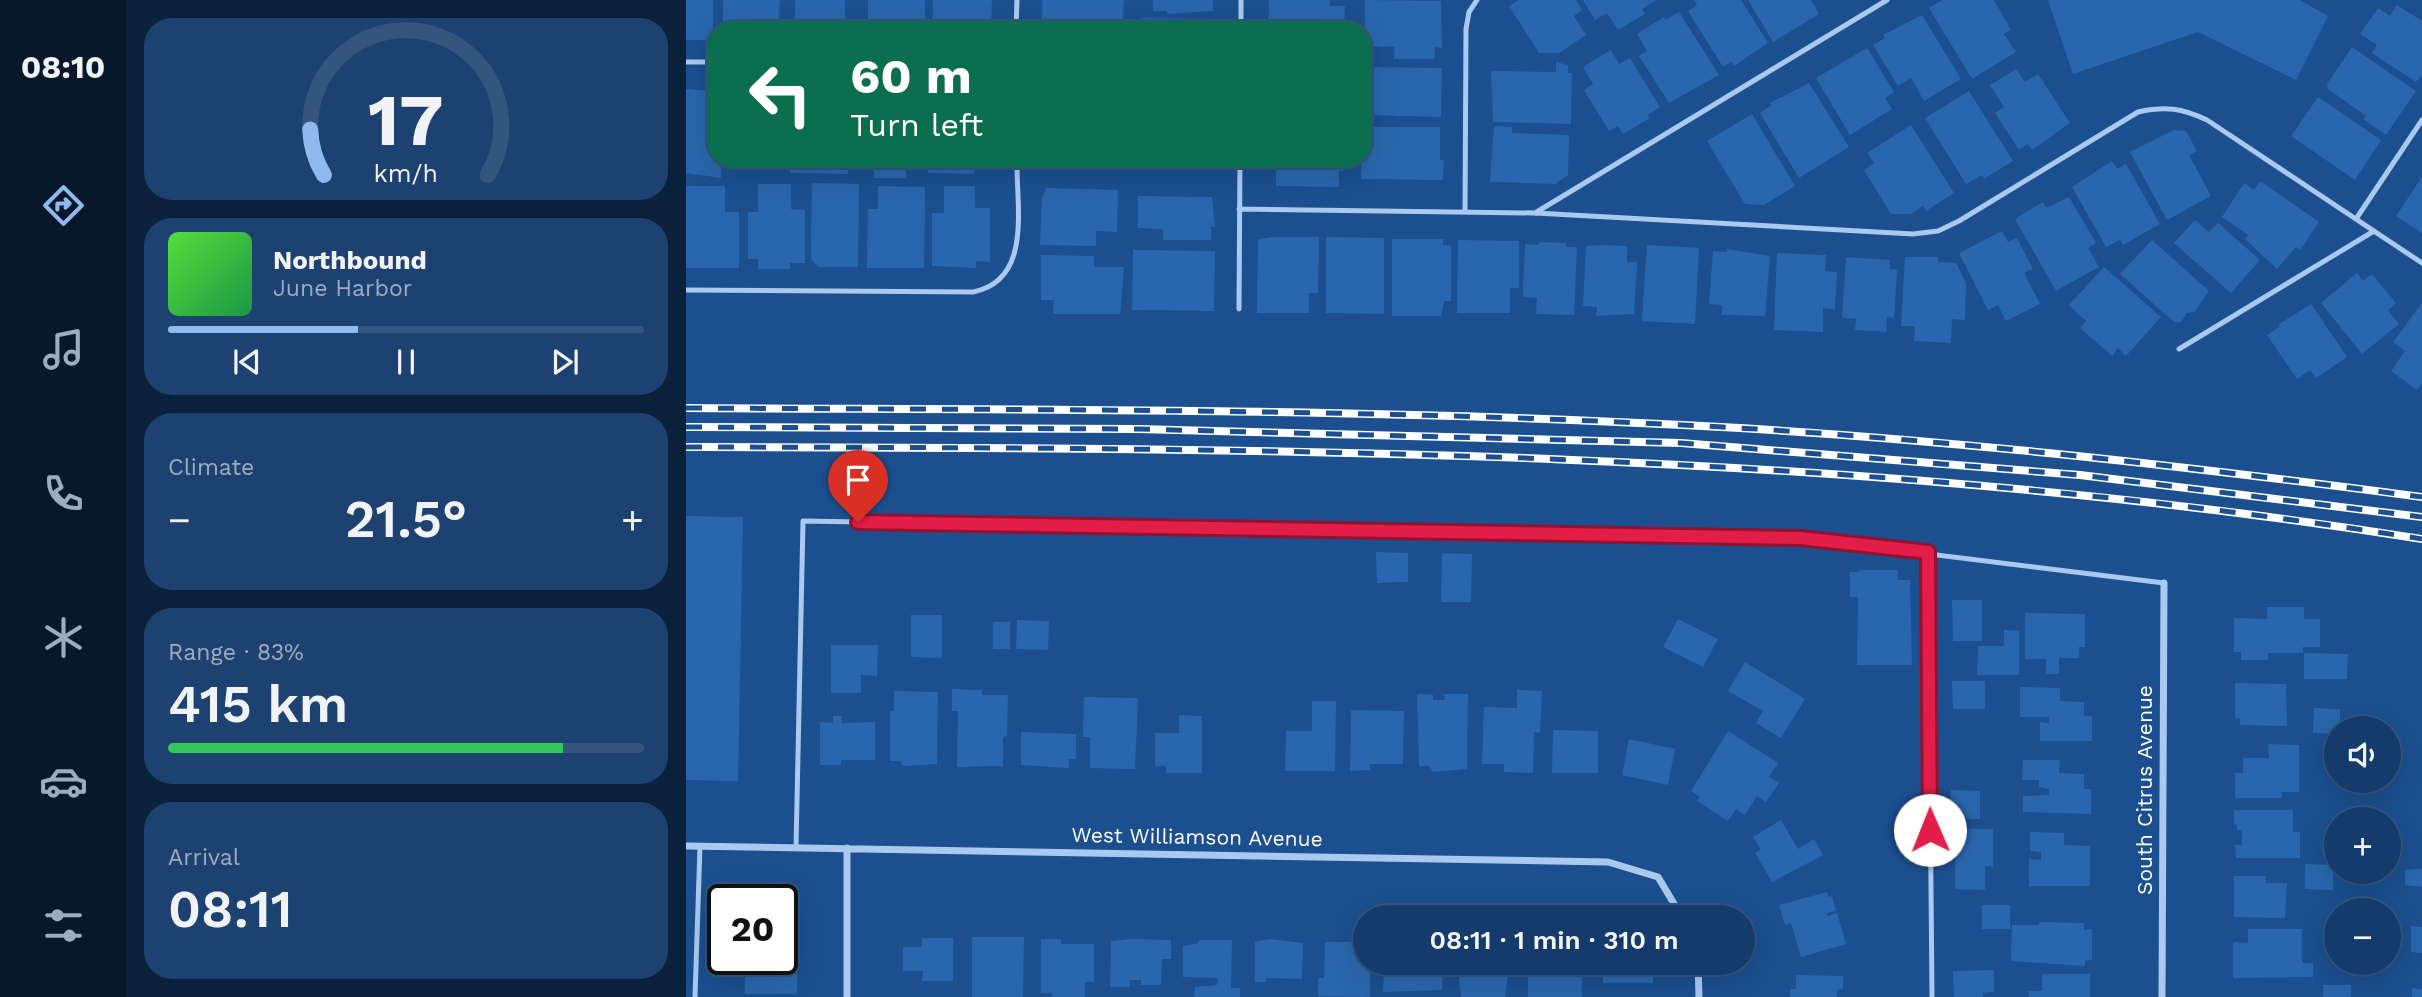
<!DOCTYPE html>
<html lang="en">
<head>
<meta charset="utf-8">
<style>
	body { margin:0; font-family:"Work Sans",sans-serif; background:#1d4271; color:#f1f3f6; height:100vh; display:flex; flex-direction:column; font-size:26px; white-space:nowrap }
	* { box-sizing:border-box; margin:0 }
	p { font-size:23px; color:#9dadc1 }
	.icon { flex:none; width:38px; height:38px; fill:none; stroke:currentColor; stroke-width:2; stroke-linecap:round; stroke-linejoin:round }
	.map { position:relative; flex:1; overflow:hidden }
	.panel { display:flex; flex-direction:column; gap:18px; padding:18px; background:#0b203b; width:560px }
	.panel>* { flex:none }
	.banner { position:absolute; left:21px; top:21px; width:665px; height:147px; border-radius:28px; box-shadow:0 7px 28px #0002,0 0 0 2px #33557e; background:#0b6e4f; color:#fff; overflow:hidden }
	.controls { position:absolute; left:1638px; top:716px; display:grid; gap:14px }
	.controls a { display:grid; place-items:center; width:77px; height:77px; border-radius:50%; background:#143b6b; box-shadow:0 7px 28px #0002,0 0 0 2px #33557e; font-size:35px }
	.speed { position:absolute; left:21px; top:884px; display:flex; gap:14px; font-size:35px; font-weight:700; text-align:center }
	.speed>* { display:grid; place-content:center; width:91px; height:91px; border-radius:50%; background:#143b6b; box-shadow:0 7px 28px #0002,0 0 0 2px #33557e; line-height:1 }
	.speed .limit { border:4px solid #111; border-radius:10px; background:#fff; color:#111 }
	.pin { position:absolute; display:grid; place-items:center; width:60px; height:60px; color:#fff; margin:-72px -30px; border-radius:50% 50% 50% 0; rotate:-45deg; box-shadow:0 0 7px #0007 }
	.pin .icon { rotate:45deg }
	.me { position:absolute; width:77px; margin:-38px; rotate:359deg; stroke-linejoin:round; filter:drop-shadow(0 0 5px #0008) }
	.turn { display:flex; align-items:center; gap:24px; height:147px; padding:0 28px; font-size:32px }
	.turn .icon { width:91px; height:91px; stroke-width:2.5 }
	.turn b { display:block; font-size:49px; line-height:60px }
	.big { font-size:52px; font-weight:600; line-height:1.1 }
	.panel .widget { flex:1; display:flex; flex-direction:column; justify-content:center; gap:10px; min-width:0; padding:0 24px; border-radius:28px; background:#1d4271 }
	.panel .dial { align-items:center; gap:0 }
	.dial svg { height:182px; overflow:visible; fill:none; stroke:#33557e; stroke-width:7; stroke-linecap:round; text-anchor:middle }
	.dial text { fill:#f1f3f6; stroke:none }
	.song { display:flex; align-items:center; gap:21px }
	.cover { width:84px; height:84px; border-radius:10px; background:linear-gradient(135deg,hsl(110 70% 55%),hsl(140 70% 35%)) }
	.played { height:7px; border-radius:4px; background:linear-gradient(90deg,#90b9f0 40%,#33557e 40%) }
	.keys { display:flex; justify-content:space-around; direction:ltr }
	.heat { display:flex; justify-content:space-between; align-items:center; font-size:38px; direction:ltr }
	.charge { height:10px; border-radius:5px; background:linear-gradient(90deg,#34c759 83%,#33557e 0) }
	.trip { position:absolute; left:667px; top:905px; width:402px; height:70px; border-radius:35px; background:#143b6b; box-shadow:0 7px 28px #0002,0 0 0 2px #33557e; font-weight:600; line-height:70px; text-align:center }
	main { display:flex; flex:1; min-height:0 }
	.tabs { display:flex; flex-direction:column; width:126px; justify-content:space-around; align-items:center; background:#08182b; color:#9dadc1 }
	.tabs .icon { width:49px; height:49px }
	.tabs .selected { color:#90b9f0 }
	.tabs b { font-size:32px; color:#f1f3f6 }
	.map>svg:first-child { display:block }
</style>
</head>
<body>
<main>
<nav class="tabs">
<b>08:10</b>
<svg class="icon selected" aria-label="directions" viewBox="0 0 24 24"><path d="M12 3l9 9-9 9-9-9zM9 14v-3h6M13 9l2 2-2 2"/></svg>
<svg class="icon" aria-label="music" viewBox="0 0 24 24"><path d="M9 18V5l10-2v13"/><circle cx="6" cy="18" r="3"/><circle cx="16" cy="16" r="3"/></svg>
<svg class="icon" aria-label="phone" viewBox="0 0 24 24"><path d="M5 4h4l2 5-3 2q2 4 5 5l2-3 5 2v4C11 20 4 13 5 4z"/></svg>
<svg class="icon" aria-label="climate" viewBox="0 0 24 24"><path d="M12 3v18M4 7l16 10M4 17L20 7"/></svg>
<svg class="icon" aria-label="car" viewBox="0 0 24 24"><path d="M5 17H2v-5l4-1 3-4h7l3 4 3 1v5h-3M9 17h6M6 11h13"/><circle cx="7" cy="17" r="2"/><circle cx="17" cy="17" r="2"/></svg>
<svg class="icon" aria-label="filters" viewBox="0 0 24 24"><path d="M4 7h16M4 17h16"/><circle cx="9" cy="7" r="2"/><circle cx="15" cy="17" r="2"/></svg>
</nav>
<section class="panel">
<div class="widget dial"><svg viewBox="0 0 100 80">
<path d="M14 69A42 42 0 1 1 86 69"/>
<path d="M14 69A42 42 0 0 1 8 49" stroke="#90b9f0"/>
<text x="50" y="56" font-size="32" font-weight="700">17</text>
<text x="50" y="72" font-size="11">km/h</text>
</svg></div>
<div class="widget">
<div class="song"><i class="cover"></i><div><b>Northbound</b><p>June Harbor</p></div></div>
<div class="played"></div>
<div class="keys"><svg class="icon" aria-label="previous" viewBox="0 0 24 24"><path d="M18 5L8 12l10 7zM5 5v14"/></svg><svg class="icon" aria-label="pause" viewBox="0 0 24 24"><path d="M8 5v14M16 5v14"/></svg><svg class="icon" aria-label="next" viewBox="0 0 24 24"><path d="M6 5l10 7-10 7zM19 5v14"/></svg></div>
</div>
<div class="widget"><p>Climate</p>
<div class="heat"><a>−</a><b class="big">21.5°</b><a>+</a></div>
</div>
<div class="widget"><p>Range · 83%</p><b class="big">415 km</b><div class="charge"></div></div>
<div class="widget"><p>Arrival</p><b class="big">08:11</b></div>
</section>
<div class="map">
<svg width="1736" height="997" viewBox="0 0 1736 997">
	<rect width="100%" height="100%" fill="#1b4f8f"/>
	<path fill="#2a66ad" d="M0,0H27V40H0Z
		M37,0H94L93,30H37Z
		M109,0H159V30H109Z
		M182,0H239V30H182Z
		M247,0H306L305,30H246Z
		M356,0H438L437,30H356Z
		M467,0H527V11L481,14V11H467Z
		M583,0H644V6H659L658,30H582Z
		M679,0L755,1L756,48L749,47L748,59H708V47L678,46Z
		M833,0H890L896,10L888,16L900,35L873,53H853L823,6Z
		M897,0H970L956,9L959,14L932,30L921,13L909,20Z
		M1008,0H1055L1082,43L1048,66L1046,62L1037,67L1002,11L1011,5Z
		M1062,0H1125L1133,14L1087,42Z
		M1256,0H1308L1325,30L1318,34L1330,52L1286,79L1243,8Z
		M1362,0H1614L1642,16L1610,80L1512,32L1387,74Z
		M1711,5L1736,21V75L1730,82L1686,53L1691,45L1674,34L1692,8L1704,16Z
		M993,12L1033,75L983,103L953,56L961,51L951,34L978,17L980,20Z
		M1236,15L1275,79L1238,101L1225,78L1212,86L1187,45L1199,38L1197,35Z
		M455,18L530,19V30H455Z
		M1666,47L1730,91L1700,135L1677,119L1680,116L1642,89L1641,84Z
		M1181,48L1208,92L1199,98L1206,109L1164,135L1130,78Z
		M925,50L933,64L944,58L974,107L962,115L964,118L937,134L932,126L923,131L898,90L907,84L897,67Z
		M870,62L882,65V73H886L885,124L807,122L805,71L870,72Z
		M677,67L756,68L755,117L677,115Z
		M1330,69L1339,82L1352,74L1384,123L1346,150L1342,144L1333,150L1309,113L1318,107L1304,85Z
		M1123,83L1163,147L1113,178L1074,113L1086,105L1084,103Z
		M0,89L27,91V159H35V178L0,173Z
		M1283,91L1327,161L1298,179L1296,175L1280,184L1239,118Z
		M1632,97L1695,140L1669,180L1605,136Z
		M1066,114L1109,186L1078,205L1059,204L1021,141Z
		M1225,125L1268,193L1240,211L1237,206L1225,214H1205L1178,170L1188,163L1181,153Z
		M808,126L826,127V133L883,135L882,175L869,184L804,182Z
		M677,127H754V160H758L757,180L675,179Z
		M1488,130L1500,131L1511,151L1503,155L1525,196L1481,220L1444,152Z
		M49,159H82V166H49Z
		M104,159H162V174L104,173Z
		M188,159H220V178H188Z
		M242,159H288V174L242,173Z
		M581,159H658V171H653V187L590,186V170H581Z
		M1426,161L1431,169L1440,164L1474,224L1437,245L1434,240L1420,247L1386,187Z
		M1736,177V233L1710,216Z
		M1574,181L1633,222L1614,250L1610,247L1591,269L1559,239L1562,235L1536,217L1558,183L1568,190Z
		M126,183L173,184L172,267H132L125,259Z
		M72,184H105V209L119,210V263H104V269H72V259H62V212H72Z
		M0,186H39V212H53V268H0Z
		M192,186L239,187L238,268H181L182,209H192Z
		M258,186H289V208H304V262L290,261V268L246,266V213H258Z
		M360,188L432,190L431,232L410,231V246L354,245L356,198Z
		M452,196L526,197L529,227H525V240H477V229L452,228Z
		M1383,197L1410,243L1402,248L1413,267L1370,291L1329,219L1357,202L1360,208Z
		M1509,220L1523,232L1532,223L1574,260L1545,293L1488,243Z
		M1316,231L1322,242L1331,238L1347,269L1338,273L1354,304L1320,321L1312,305L1302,310L1273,253Z
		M588,237H633L632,293H623V313H571L572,239Z
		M640,237L698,238V314L640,313Z
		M706,239H757V245L765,246V301H758L755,316H706Z
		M772,240L833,241V288H824V313H771Z
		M1466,240L1523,291L1508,312L1501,313L1495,322H1488L1434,274Z
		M853,242L880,243V247H891L888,315L850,314L851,298L837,297L839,244L853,245Z
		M915,245L941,246V262H951L948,314L910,316L911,307L897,306L900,246Z
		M961,245L1013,248L1009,324L956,321Z
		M1041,249L1084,256L1079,316L1036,315V305L1023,304L1027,251L1041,252Z
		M447,250L529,251L528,311L446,310Z
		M1091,253L1140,255L1139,271L1151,272L1149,309L1137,308V332L1088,330Z
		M355,255L408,256V267H438L434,314H367L368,300H355Z
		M1160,257L1204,260V269L1211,270L1208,318L1201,317L1200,332L1169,330L1170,319L1156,318Z
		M1219,257H1252V262L1270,263L1280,283L1279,320L1266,319L1265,343L1228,341L1229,326H1215Z
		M1418,267L1475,317L1440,356L1432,348L1426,356L1394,328L1400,321L1383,305Z
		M1671,273L1677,281L1686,274L1710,303L1702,310L1713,324L1676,354L1635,303Z
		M1736,303V383L1731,390L1705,371L1719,351L1707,342Z
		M1625,304L1661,357L1630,378L1624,370L1611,379L1581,335L1594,326L1593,324Z
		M0,516L57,517L52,781L0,780Z
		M690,552L722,553V582L691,583Z
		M756,553L786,554L785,602H755Z
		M1173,570H1212V580H1224L1226,665H1171L1172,597H1164V572H1173Z
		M1266,600H1296V641H1267Z
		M1581,607H1618V619H1634V647H1617V653H1582V660H1555V652H1548V618L1581,619Z
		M1339,613L1399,614V647H1393V658H1373V674H1360V659H1339Z
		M225,615H256V658L225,657Z
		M992,619L1032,639L1017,667L977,647Z
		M331,620L363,621L362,650L330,649Z
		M307,622H324V649H307Z
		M1318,630L1333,631V675H1291L1292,646H1318Z
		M145,645H192L191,676L175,675V693H145Z
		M1618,653L1662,654L1661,679H1618Z
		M1059,662L1119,699L1095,738L1070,723L1077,711L1042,691Z
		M1266,681H1299V709H1267Z
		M1549,683L1600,684L1601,726L1554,725V718H1549Z
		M1334,687L1374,688V701L1398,702V716H1406V741H1354V722L1363,723V717H1334Z
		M266,689L296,690V695H322L321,736L317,737V766L271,767L272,711H266Z
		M831,690L856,691L854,733L848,732L847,773L818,772V764H796L798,707L831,708Z
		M208,691L252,692L251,764L217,766L214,761H204V711H208Z
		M731,694L747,695V700H759L758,694H782L781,769L747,772L743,766H733Z
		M398,697L452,698L449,769L404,768V737H397Z
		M626,701H650L649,771H599L600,731H626Z
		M1628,708L1654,709V728H1650V734L1627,733Z
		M665,710L718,711L717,764H684V770L664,771Z
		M493,715L516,716V773H480V766H469V733H493Z
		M147,716H156V723L189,722V760H155V765H134V722L147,723Z
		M867,730L912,731V773H866Z
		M1042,731L1092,763L1083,777L1093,783L1080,802L1071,796L1059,815L1050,809L1042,821L1011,801L1014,797L1005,791Z
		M335,732L390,734V759H383V768L335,765Z
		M943,739L989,749L982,785L936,775Z
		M1582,744L1613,745V792H1596V798H1549V773H1557V758H1583Z
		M1337,760H1374L1373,773L1398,774V789H1405V814L1337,812V796L1363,795V789L1353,787V780H1336Z
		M1265,790L1294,791V819H1264Z
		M1548,810H1607V832H1614V858H1550L1549,845H1556V830H1551V824L1548,825Z
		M1095,820L1112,849L1128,839L1137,855L1086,882L1069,853L1075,850L1067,837Z
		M1270,829H1307V867L1299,866V890L1269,889Z
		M1344,832L1378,833V845L1404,846V886H1343V859L1355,860V852L1344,851Z
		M1619,864L1647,865V890L1619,889Z
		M1732,869H1736V887L1719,885V870Z
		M1548,876H1580V883H1601L1599,918L1548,917Z
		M1141,892L1142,897L1146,896L1150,911L1141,913L1142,916L1151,913L1160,944L1115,957L1105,923L1099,925L1093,905Z
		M1296,905H1324V929H1296Z
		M1353,922L1398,923V930L1406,929V960H1399V966L1325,961L1326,925H1353Z
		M1725,926L1736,927V953L1725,952Z
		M1562,929H1616V963H1627V977L1547,978V942L1562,943Z
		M96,933H112L111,994H59V959H96Z
		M286,937H338L337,997H286Z
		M236,938H267V981H236L237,971H217V947H236Z
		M355,939H375V944H408V982H399V997H366V993H355Z
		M445,939L485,940V959H476L475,985H455V980H444V987H424L425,941Z
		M584,939L617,943L616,979L580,978V982H569V942Z
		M513,940H546L545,988H554V997H508L509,987L531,985L532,978L497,977V946L513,943Z
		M639,942H679V962H684V997L632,996V978H638Z
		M708,962H757L756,990L697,992L698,975L708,976Z
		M779,962H824L819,997H775L772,968H779Z
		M850,962H896V997H842V975H850Z
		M917,962H967V983H917Z
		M1308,970V992L1297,993V997H1268L1267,971Z
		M1356,974H1404V997H1343V991H1356Z
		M1110,975L1157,976V989L1151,990V997H1104V989H1110Z
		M1637,985H1665V997H1637Z
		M1726,988L1736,989V997H1726Z"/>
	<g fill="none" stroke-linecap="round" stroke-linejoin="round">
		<path stroke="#a9c9ee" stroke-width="5" d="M330,30L331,0
			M555,30V0
			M0,62H30
			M553,209L849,213L1227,234L1252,231L1273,221L1452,112C1479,106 1496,108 1521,120L1736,263
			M779,212L780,29L783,12L791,0
			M849,213L1201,0
			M1670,219L1736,120
			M0,290L287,292C347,280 330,207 331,159
			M553,309L554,159
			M1493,349L1688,231
			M1242,552L1246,997
			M110,848L117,521L1114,538L1478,583
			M9,997L14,846"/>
		<path stroke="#a9c9ee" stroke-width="7" d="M0,846L922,862L972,877L996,917
			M161,848V997
			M1012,962L1013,997
			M1476,997L1478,583"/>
		<g stroke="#fff" stroke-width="8">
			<path id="rail" d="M0,408C332,410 665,408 997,425C1244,437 1490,465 1736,497
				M0,427L451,429L995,443L1394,475L1736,517
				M0,447C580,448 1162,448 1736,539"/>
		</g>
		<use href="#rail" stroke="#1b4f8f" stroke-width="5" stroke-dasharray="16" stroke-linecap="butt"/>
	</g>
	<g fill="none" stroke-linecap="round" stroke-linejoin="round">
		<g stroke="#92132f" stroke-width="18">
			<path id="route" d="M172,522L1114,538L1242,552L1244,830"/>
		</g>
		<use href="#route" stroke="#e11d48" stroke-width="12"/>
	</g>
	<g text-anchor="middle" stroke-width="7" stroke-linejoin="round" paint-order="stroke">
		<g font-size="21" fill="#fff" stroke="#1b4f8f">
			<text transform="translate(1459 790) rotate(-90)" y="7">South Citrus Avenue</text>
			<text transform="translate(511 837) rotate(1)" y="7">West Williamson Avenue</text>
		</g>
	</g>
</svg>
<div class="controls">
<a><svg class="icon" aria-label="sound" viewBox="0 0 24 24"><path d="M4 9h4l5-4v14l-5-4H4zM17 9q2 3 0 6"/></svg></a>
<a>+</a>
<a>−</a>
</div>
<div class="speed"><div class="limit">20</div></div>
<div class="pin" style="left:172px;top:522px;background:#d93025"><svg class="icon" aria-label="arrive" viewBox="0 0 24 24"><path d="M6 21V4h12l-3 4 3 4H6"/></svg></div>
<svg class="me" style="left:1244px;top:830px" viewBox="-20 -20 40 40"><circle r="19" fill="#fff"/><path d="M0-13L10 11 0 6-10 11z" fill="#e11d48"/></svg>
<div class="trip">08:11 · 1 min · 310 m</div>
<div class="banner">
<div class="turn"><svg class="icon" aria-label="left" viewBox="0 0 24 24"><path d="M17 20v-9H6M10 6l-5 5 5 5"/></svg><div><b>60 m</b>Turn left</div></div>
</div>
</div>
</main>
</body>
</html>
